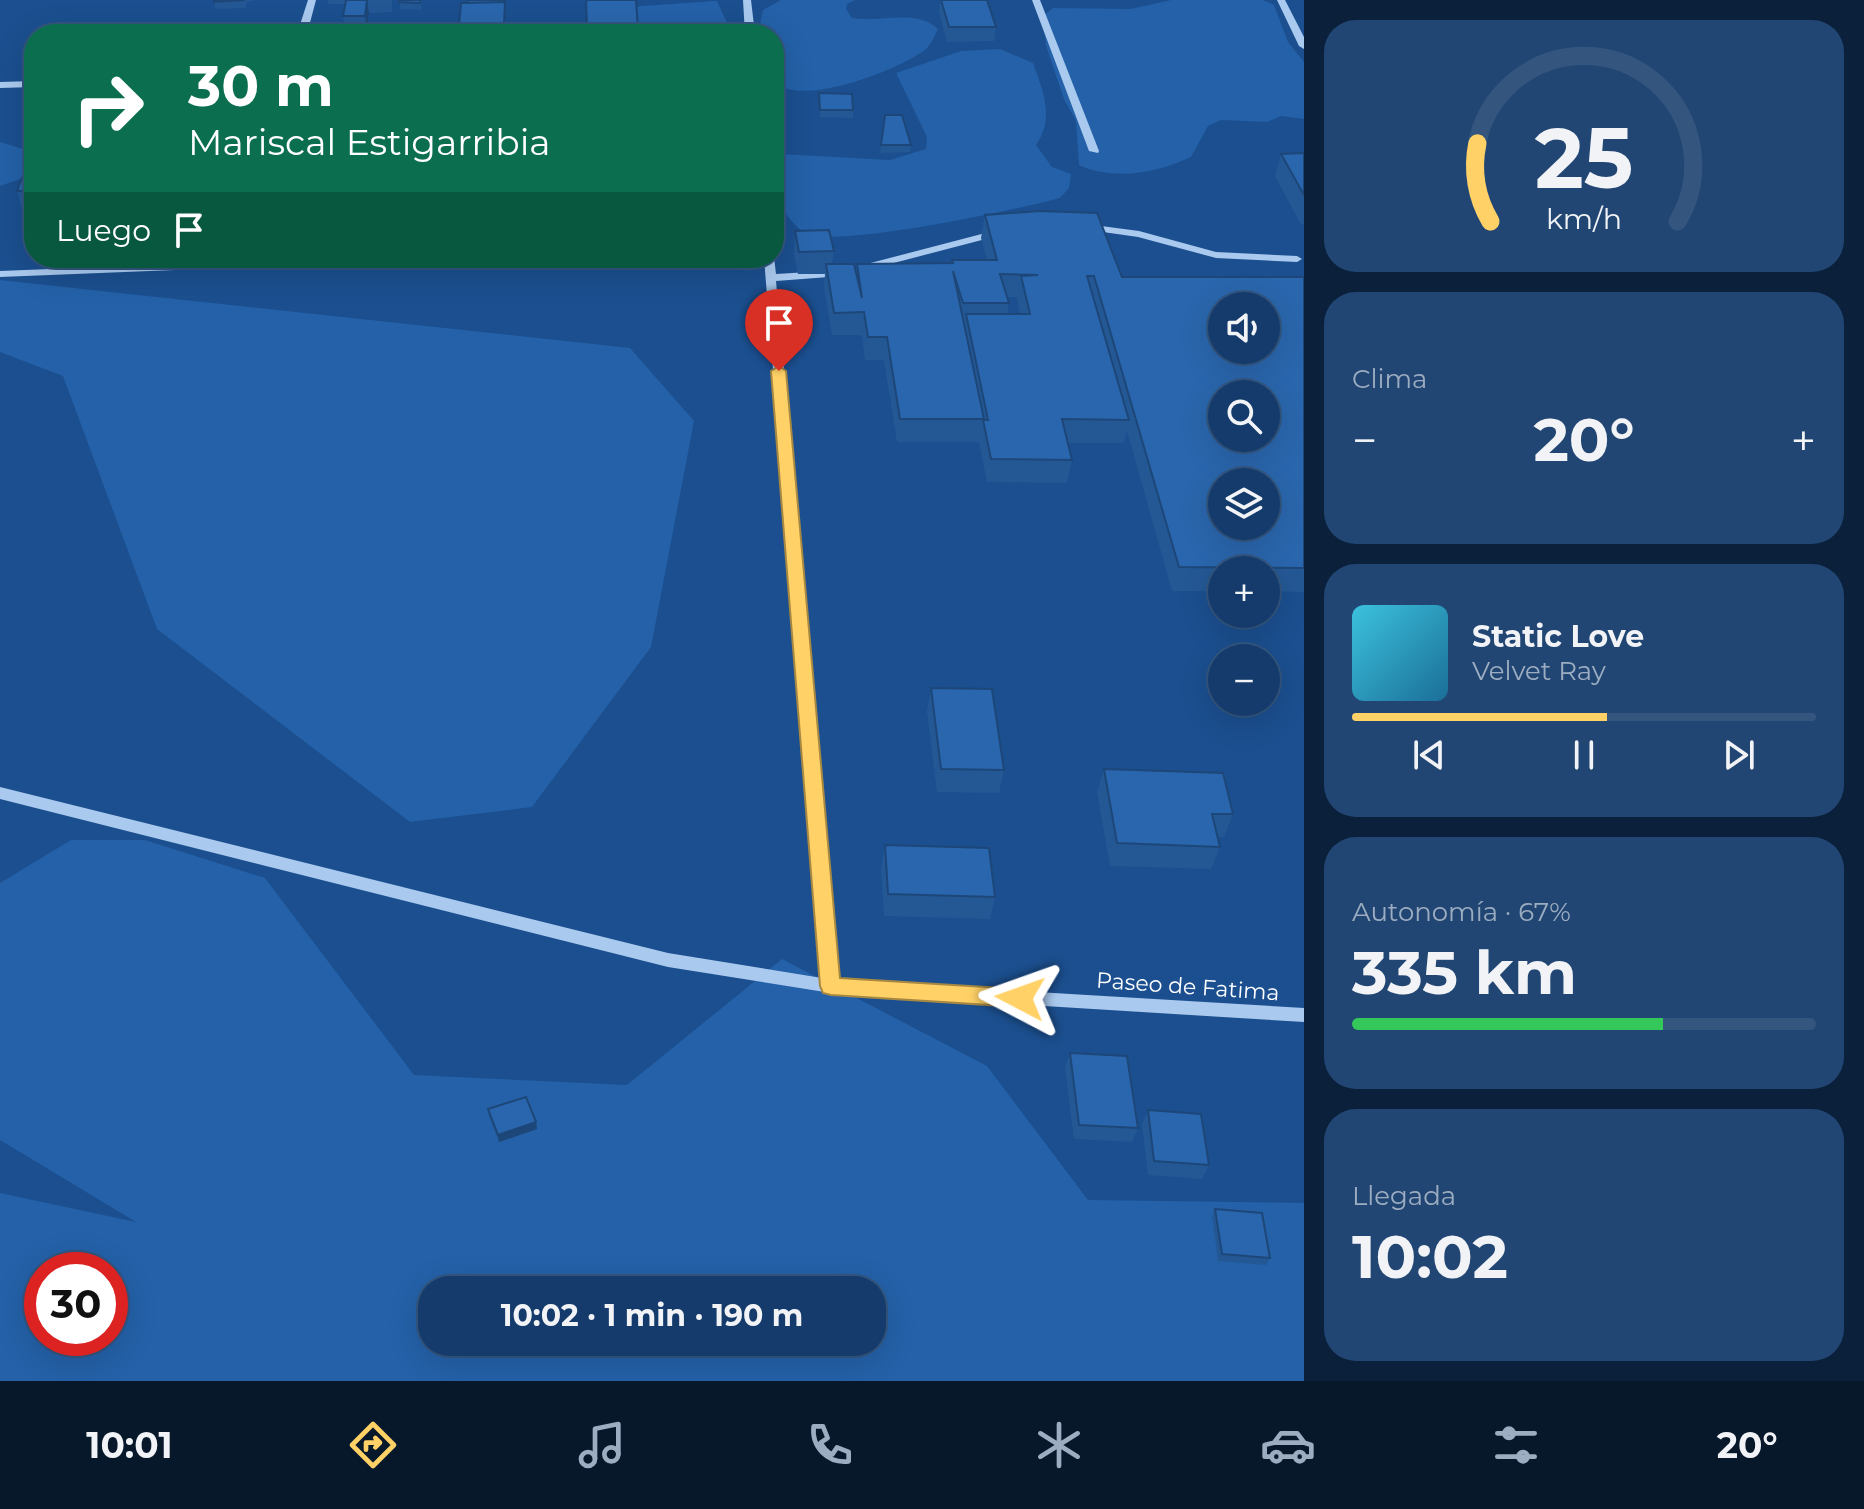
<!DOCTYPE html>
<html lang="es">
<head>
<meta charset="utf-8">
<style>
	body { margin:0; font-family:Montserrat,sans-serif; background:#214673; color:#f1f3f6; height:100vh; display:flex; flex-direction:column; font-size:30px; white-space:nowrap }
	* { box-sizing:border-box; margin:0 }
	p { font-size:26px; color:#9dadc1 }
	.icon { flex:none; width:44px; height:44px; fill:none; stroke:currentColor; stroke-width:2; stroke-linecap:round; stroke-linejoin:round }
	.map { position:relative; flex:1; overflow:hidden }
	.side { display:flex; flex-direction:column; gap:20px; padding:20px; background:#0b203b; width:560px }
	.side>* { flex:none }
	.banner { position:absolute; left:24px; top:24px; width:760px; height:244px; border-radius:32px; box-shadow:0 8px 32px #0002,0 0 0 2px #33557e; background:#0b6e4f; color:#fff; overflow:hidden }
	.tools { position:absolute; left:1208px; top:292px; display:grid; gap:16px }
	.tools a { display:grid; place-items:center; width:72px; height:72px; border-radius:50%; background:#143b6b; box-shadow:0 8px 32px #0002,0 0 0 2px #33557e; font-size:40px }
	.speed { position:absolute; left:24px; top:1252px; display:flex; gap:16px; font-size:40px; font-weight:700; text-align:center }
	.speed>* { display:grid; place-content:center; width:104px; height:104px; border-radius:50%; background:#143b6b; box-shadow:0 8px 32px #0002,0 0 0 2px #33557e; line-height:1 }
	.speed .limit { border:12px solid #d22; background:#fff; color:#111 }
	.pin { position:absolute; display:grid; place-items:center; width:68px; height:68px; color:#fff; margin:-82px -34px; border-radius:50% 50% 50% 0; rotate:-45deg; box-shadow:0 0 8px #0007 }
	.pin .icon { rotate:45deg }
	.me { position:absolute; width:88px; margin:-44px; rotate:274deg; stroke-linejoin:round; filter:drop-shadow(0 0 6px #0008) }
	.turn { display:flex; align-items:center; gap:28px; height:168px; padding:0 32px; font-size:36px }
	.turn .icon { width:104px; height:104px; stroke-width:2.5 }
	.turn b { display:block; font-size:56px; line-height:68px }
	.then { display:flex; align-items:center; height:76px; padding:0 32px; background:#0003; gap:16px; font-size:30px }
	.big { font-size:60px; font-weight:700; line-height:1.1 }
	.side .widget { flex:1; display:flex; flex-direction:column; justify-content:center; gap:12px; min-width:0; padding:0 28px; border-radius:32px; background:#214673 }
	.side .dial { align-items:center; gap:0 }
	.dial svg { height:208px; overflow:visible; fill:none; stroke:#33557e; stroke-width:7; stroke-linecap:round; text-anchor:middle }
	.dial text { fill:#f1f3f6; stroke:none }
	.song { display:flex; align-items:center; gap:24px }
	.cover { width:96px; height:96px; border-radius:12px; background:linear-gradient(135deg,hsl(190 70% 55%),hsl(200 70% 35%)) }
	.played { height:8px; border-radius:4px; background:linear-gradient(90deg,#ffd166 55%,#33557e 55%) }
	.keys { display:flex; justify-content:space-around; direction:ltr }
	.heat { display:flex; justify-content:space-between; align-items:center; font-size:44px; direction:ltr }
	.charge { height:12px; border-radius:6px; background:linear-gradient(90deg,#34c759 67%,#33557e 0) }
	.trip { position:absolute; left:418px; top:1276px; width:468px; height:80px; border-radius:32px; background:#143b6b; box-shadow:0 8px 32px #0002,0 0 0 2px #33557e; font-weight:700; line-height:80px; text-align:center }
	.menu { display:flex; height:128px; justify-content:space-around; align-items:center; background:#08182b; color:#9dadc1 }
	.menu .icon { width:56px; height:56px }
	.menu .active { color:#ffd166 }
	.menu b { font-size:36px; color:#f1f3f6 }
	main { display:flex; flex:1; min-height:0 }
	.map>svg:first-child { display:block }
</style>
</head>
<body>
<main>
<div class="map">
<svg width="1304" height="1381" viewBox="0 0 1304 1381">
	<rect width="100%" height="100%" fill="#1b4f8f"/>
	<path fill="#2461a8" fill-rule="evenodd" d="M781,0H855L847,4L846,9L852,18C879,23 917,8 938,29C935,35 931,45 925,50C898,70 802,108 774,82V34H766L760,24L763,10Z
		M1171,0H1263L1274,5L1288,42L1304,62V119L1281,116L1267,122L1221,120L1208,126L1191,157C1157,173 1114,181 1079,165L1076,121L1064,99L1046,46L1043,16L1053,8L1131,9Z
		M717,1L727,23L721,34H601L626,11L641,6Z
		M1000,49L1033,63C1043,91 1055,118 1036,145L1052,167L1071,174L1069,188L1060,198C1020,209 834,249 805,233C792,225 777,203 774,188C772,179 774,167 774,157L781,154L890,160L926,149L927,137L896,73L961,51Z
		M0,142L23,149L34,160L23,178L0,186Z
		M0,280L630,348L694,421L651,647L532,807L410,822L157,629L63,376L0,352Z
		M71,840H145L265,878L414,1075L627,1085L782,959L987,1066L1088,1200L1304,1203V1381H0V1193L136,1222L0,1140V883ZM42,1270H110V1338H42ZM432,1290H872V1342H432Z"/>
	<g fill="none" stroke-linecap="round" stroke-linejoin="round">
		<path fill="#a9c9ee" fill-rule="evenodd" d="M308,0H316L307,34H297Z
			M743,0H751L755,34H745Z
			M1032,0H1040L1099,151L1098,153L1089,151Z
			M1277,0H1285L1304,37V49L1299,46Z
			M34,81V87L0,88V82Z
			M1086,224L1139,231L1216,252L1297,256L1302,259L1297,262L1216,258L1138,237L1082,229V225Z
			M997,230L1001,231V235L863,271L858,268L859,266Z
			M774,257L776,274L842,270L847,273L842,276L776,281L839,980L1304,1008V1022L831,993L668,967L0,799V787L668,953L822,978L764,258Z
			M321,258H408L403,261L0,277V271Z"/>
	</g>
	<path fill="#245895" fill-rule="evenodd" d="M214,0H254L253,1H247L246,8L215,9Z
		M328,0H392V12L369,13L367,30L345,31L343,16L346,4H328Z
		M400,0H422L421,10L400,9Z
		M464,0H505V34H460L459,25L467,3V0Z
		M586,0H636L638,34H588Z
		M940,0H987L996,27L994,41L947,42L939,12Z
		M819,93L853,110V118L820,117Z
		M885,115L911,145L910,152L880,153Z
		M1304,153V224L1301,225L1275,176L1281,154Z
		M34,159V206H21L17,191Z
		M985,215L1122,277H1304V592L1266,591V570H1222V591H1172L1127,431L1124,443H1068L1072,460L1067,483L987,482L979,442H897L884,360H865L862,335H832L824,287L825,274H798L794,254L795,231L834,251L832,264L856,272L857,264L951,263L952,260H987L981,238ZM1007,297H1017L1020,314H1007L1009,303Z
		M931,688L1004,770L999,793L937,792L927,711Z
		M1104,769L1233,814L1224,837H1218L1220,847L1211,869L1110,866L1097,792Z
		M885,845L995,897L990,919L884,916L881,868Z
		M1070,1053L1138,1128L1132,1142L1074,1139L1065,1068Z
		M488,1109L536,1122L537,1129L499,1142L489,1117Z
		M1148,1110L1209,1165L1202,1179L1148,1175L1142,1125Z
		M1215,1209L1270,1258L1266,1265L1218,1261L1212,1216Z"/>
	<path fill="#1d4779" d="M367,0L369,13L367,30L365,16Z
		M536,1122L537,1129L499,1142L498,1135Z"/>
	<path fill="#2a66ad" stroke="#1d4779" stroke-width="2" fill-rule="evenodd" d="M214,0H245L214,2Z
		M346,0H367L365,16H343Z
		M400,0H421L420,3L399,2Z
		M468,0H505L504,2L467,3Z
		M586,0H636L638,28L587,29Z
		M941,0H987L996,27H949Z
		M505,2L504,24L459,25L461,3Z
		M416,26H446L445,34H415Z
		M360,32V34H316L317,33Z
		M819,93L852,94L853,110H820Z
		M885,115H902L911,145H881Z
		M1304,153V195L1281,154Z
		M34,159V190L17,191L29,160Z
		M1040,211L1097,213L1122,277H1304V568L1179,567L1094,276H1087L1129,420L1062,419L1072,460L991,459L983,420H988L966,314H1030L1021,276L1038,275L1000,274L1009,303H963L953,271L984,419H900L887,337H868L864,312L834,313L826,264H854L862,298L857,264L953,263L952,260H997L985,215ZM1222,306H1266V350H1222ZM1222,394H1266V438H1222ZM1222,482H1266V526H1222Z
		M829,230L834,251L799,252L795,231Z
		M931,688L992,689L1004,770L941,769Z
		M1104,769L1223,773L1233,814H1212L1220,847L1117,843Z
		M885,845L989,848L995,897L888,894Z
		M1070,1053L1127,1056L1138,1128L1079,1125Z
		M526,1097L536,1122L498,1135L488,1109Z
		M1148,1110L1201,1114L1209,1165L1154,1161Z
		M1215,1209L1262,1213L1270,1258L1222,1254Z"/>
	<path fill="#ffd166" stroke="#a68842" stroke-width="2" d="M779,366L786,371L840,978L1020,989L1027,992L1031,998L1027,1004L1020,1007L831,995L823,993L820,986L771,371Z"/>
	<g text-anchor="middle" stroke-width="8" stroke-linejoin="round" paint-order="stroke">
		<g font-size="22" fill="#fff" stroke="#1b4f8f">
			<text transform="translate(1188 986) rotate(4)" y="8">Paseo de Fatima</text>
		</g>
	</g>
</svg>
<div class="tools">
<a><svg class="icon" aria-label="sound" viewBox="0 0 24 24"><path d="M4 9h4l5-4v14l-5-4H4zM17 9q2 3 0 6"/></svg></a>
<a><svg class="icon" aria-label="search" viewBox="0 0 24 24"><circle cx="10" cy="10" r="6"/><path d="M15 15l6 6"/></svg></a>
<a><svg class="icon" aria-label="layers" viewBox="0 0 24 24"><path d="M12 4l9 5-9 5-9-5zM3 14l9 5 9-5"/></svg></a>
<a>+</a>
<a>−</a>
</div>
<div class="speed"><div class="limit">30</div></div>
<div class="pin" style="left:779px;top:371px;background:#d93025"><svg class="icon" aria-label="arrive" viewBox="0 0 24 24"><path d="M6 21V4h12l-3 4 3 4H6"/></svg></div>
<svg class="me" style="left:1020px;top:998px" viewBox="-20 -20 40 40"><path d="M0-17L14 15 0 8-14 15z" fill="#ffd166" stroke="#fff" stroke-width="4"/></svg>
<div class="trip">10:02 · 1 min · 190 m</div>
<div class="banner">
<div class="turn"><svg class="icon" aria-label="right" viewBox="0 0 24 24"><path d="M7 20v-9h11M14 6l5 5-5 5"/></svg><div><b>30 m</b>Mariscal Estigarribia</div></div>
<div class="then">Luego<svg class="icon" aria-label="arrive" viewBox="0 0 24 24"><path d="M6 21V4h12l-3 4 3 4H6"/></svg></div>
</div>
</div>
<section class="side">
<div class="widget dial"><svg viewBox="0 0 100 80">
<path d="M14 69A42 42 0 1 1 86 69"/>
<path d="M14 69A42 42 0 0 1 9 39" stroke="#ffd166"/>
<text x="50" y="56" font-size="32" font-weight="700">25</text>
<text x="50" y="72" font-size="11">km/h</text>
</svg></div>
<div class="widget"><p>Clima</p>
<div class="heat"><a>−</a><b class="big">20°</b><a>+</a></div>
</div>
<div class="widget">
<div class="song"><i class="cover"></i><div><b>Static Love</b><p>Velvet Ray</p></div></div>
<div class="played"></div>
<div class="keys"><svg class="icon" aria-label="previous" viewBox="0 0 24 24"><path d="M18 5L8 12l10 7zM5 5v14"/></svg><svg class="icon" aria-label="pause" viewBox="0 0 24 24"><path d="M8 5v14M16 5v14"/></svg><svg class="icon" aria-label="next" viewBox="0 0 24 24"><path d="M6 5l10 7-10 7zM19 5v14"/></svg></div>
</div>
<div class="widget"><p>Autonomía · 67%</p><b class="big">335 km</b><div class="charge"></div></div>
<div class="widget"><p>Llegada</p><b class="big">10:02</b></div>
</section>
</main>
<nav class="menu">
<b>10:01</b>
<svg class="icon active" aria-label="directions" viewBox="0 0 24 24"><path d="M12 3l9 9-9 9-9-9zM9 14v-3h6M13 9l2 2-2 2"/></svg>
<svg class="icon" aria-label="music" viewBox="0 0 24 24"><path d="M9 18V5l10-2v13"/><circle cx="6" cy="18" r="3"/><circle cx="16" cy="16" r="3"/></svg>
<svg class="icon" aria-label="phone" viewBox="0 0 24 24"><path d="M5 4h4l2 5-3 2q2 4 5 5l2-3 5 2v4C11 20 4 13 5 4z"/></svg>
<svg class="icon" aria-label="climate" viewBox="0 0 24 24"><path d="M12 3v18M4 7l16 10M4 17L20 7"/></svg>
<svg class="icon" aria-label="car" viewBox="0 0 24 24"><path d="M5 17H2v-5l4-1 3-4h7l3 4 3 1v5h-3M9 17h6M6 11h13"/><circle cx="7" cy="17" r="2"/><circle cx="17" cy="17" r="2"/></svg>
<svg class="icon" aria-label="filters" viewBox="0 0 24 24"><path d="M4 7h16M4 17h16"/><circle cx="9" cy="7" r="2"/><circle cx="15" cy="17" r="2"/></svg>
<b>20°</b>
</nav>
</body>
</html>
